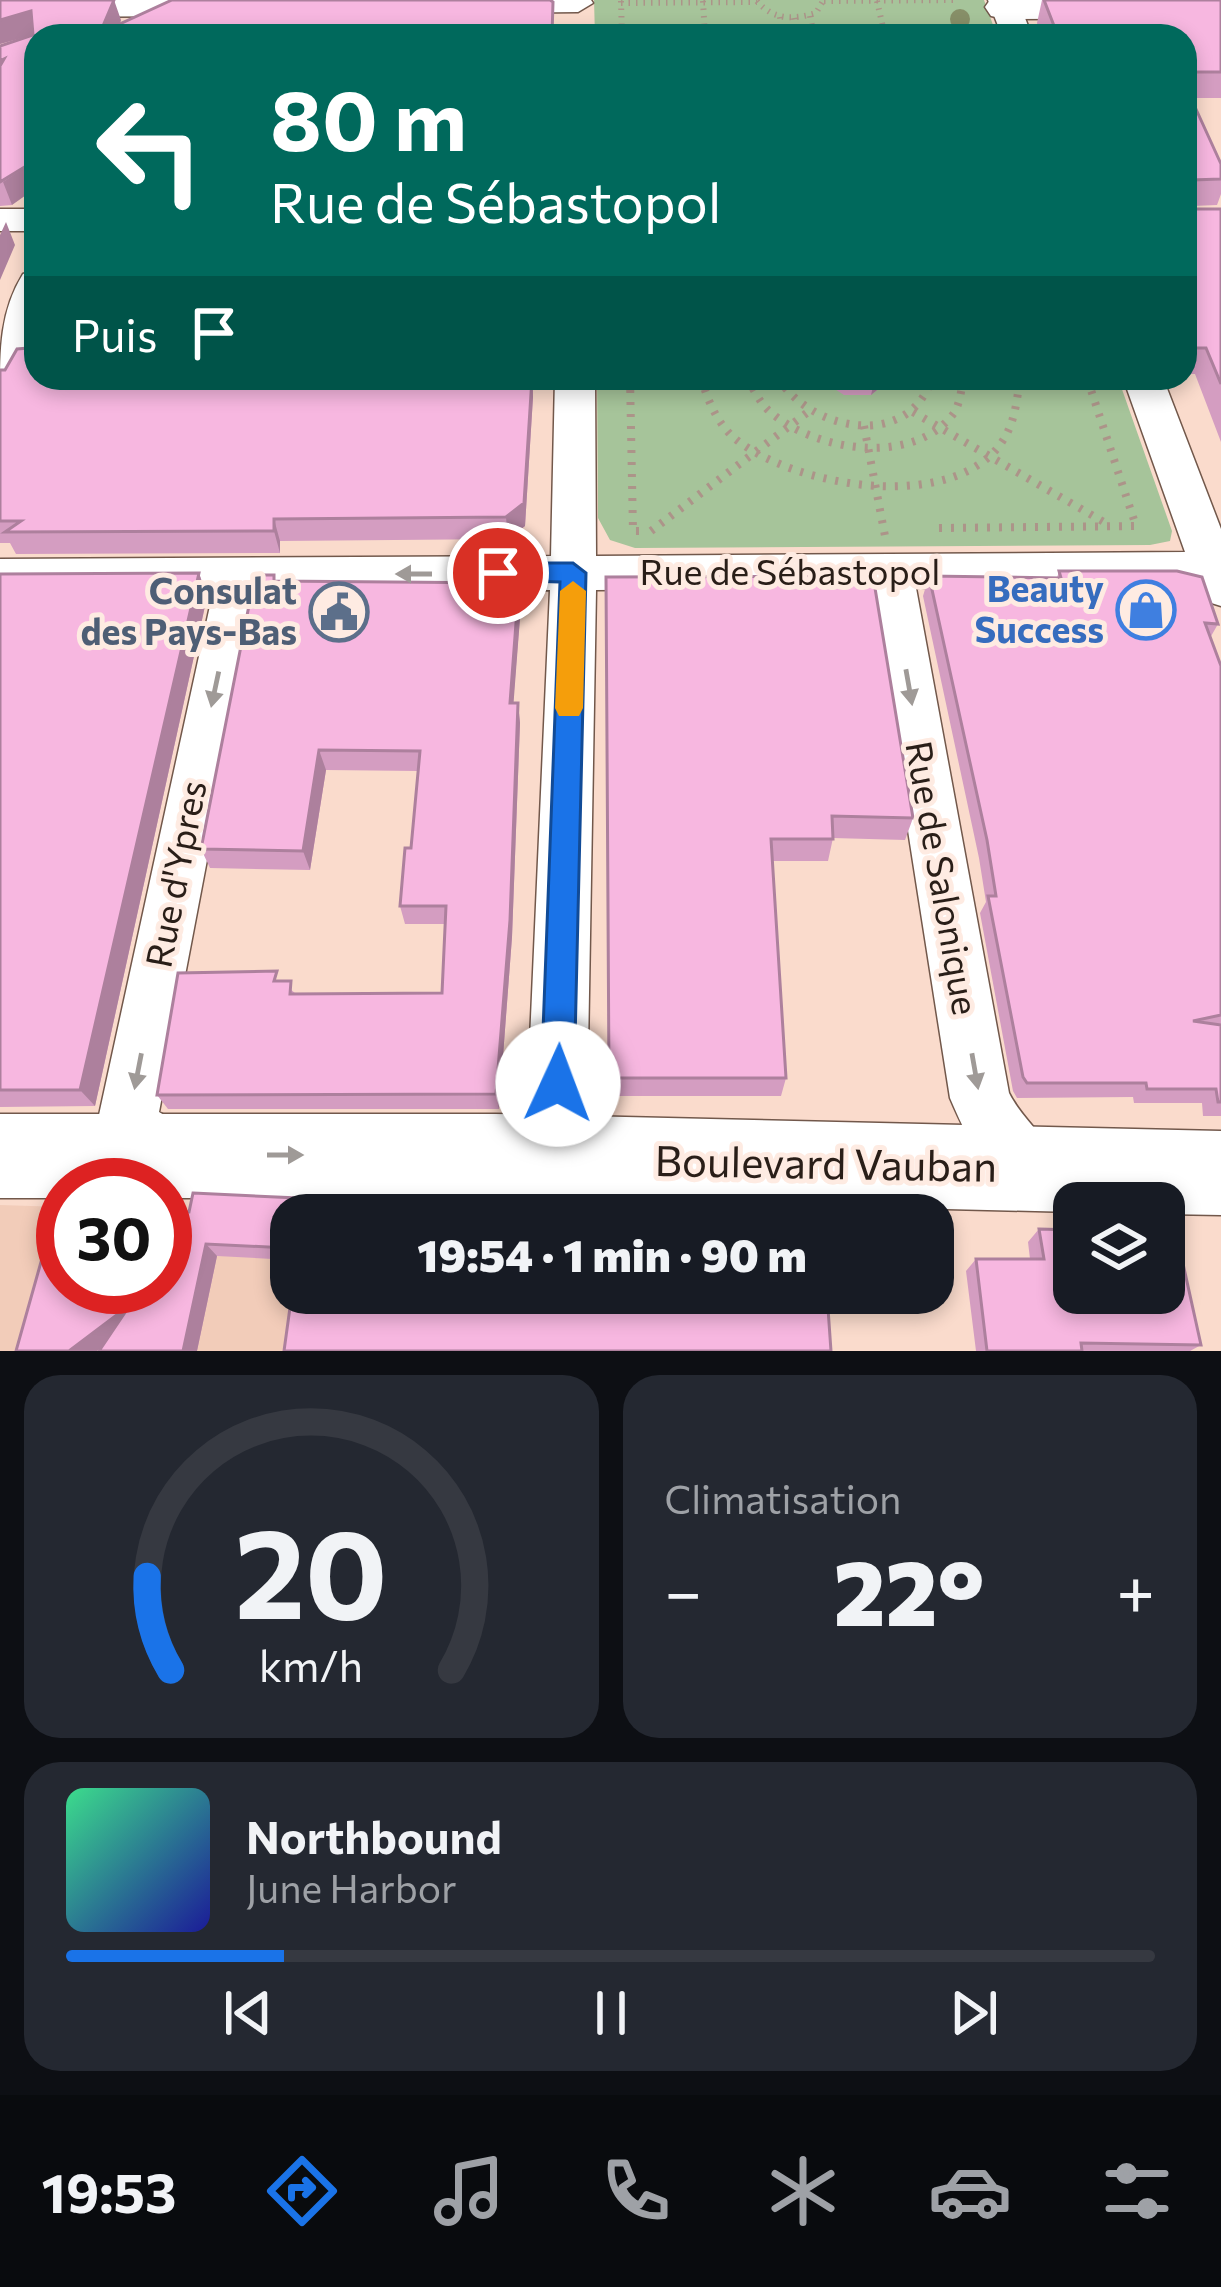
<!DOCTYPE html>
<html lang="fr">
<head>
<meta charset="utf-8">
<style>
	body { margin:0; font-family:Commissioner,sans-serif; background:#242831; color:#f1f3f6; height:100vh; display:flex; flex-direction:column; font-size:45px; white-space:nowrap }
	* { box-sizing:border-box; margin:0 }
	p { font-size:39px; color:#9ea1a6 }
	.icon { flex:none; width:66px; height:66px; fill:none; stroke:currentColor; stroke-width:2; stroke-linecap:round; stroke-linejoin:round }
	.map { position:relative; height:1351px; overflow:hidden }
	.details { display:flex; flex-direction:column; gap:24px; padding:24px; background:#0d0f14; flex:1 }
	.details>* { flex:none }
	.guide { position:absolute; left:24px; top:24px; width:1173px; height:366px; border-radius:36px; box-shadow:0 6px 18px #0003; background:#00695c; color:#fff; overflow:hidden }
	.controls { position:absolute; left:1053px; top:1182px; display:grid; gap:24px }
	.controls a { display:grid; place-items:center; width:132px; height:132px; border-radius:24px; background:#171b24; box-shadow:0 6px 18px #0003; font-size:60px }
	.speed { position:absolute; left:36px; top:1158px; display:flex; gap:24px; font-size:60px; font-weight:700; text-align:center }
	.speed>* { display:grid; place-content:center; width:156px; height:156px; border-radius:50%; background:#171b24; box-shadow:0 6px 18px #0003; line-height:1 }
	.speed .limit { border:18px solid #d22; background:#fff; color:#111 }
	.pin { position:absolute; display:grid; place-items:center; width:102px; height:102px; color:#fff; margin:-51px; border:6px solid #fff; border-radius:50%; box-shadow:0 3px 12px #0007 }
	.me { position:absolute; width:132px; margin:-66px; rotate:2deg; stroke-linejoin:round; filter:drop-shadow(0 0 9px #0008) }
	.turn { display:flex; align-items:center; gap:42px; height:252px; padding:0 48px; font-size:54px }
	.turn .icon { width:156px; height:156px; stroke-width:2.5 }
	.turn b { display:block; font-size:84px; line-height:102px }
	.then { display:flex; align-items:center; height:114px; padding:0 48px; background:#0003; gap:24px; font-size:45px }
	.big { font-size:90px; font-weight:800; line-height:1.1 }
	.details .widget { flex:1; display:flex; flex-direction:column; justify-content:center; gap:18px; min-width:0; padding:0 42px; border-radius:36px; background:#242831 }
	.details .dial { align-items:center; gap:0 }
	.dial svg { height:312px; overflow:visible; fill:none; stroke:#363941; stroke-width:7; stroke-linecap:round; text-anchor:middle }
	.dial text { fill:#f1f3f6; stroke:none }
	.song { display:flex; align-items:center; gap:36px }
	.cover { width:144px; height:144px; border-radius:18px; background:linear-gradient(135deg,hsl(150 70% 55%),hsl(240 70% 35%)) }
	.played { height:12px; border-radius:6px; background:linear-gradient(90deg,#1a73e8 20%,#363941 20%) }
	.keys { display:flex; justify-content:space-around; direction:ltr }
	.heat { display:flex; justify-content:space-between; align-items:center; font-size:66px; direction:ltr }
	.details .tiles { flex:1; display:grid; gap:24px; grid-template-columns:1fr 1fr }
	.widget:last-child { grid-column:span 2 }
	.trip { position:absolute; left:270px; top:1194px; width:684px; height:120px; border-radius:36px; background:#171b24; box-shadow:0 6px 18px #0003; font-weight:800; line-height:120px; text-align:center }
	.tab-bar { display:flex; height:192px; justify-content:space-around; align-items:center; background:#090b0e; color:#9ea1a6 }
	.tab-bar .icon { width:84px; height:84px }
	.tab-bar .current { color:#1a73e8 }
	.tab-bar b { font-size:54px; color:#f1f3f6 }
	.map>svg:first-child { display:block }
</style>
</head>
<body>
<div class="map">
<svg width="1221" height="1351" viewBox="0 0 1221 1351">
	<rect width="100%" height="100%" fill="#fadbcc"/>
	<path fill="#f2ccb9" d="M0,1205L63,1207V1287H165V1210L343,1215H291V1293H569L567,1351H0Z"/>
	<path fill="#a6c49a" d="M594,0H984L997,36H595Z
		M597,378H1118L1172,531L1170,541L1150,545L635,548L610,540L598,518Z"/>
	<g fill="none" stroke-linecap="round" stroke-linejoin="round">
		<g stroke="#72584b" stroke-width="3">
			<path id="street" d="M0,0H228L235,7L220,16L0,17Z
				M475,0H591L593,3L578,12L487,13L476,10Z
				M988,0H1018L1032,36H1002Z
				M0,209H36V231H0Z
				M36,270C36,312 37,351 14,388L0,392C0,350 0,311 23,274Z
				M555,378H595L596,556L1185,552L1123,378H1163L1221,529V606L1205,601L1197,586L916,588L1009,1093C1023,1121 1049,1138 1062,1168L1053,1190L1031,1199C987,1180 968,1140 950,1098L870,588L596,590L587,1108L571,1149L502,1182L481,1173L472,1152L481,1131L527,1107L550,590L258,592L159,1112L193,1132L201,1154L193,1176L171,1184L120,1160L99,1115L213,592L0,593V559L551,556Z"/>
		</g>
		<g stroke="#72584b" stroke-width="3">
			<path id="secondary" d="M990,0H1221V18L1006,19L991,16L985,7Z
				M0,1114H495L1221,1131V1215L1164,1214V1203H1074V1212L495,1198H165V1185H63V1198H0Z"/>
		</g>
		<path stroke="#ac9489" stroke-width="6" stroke-dasharray="1.5 6" stroke-linecap="butt" d="M621,1L622,36
			M703,1L705,36
			M757,1C773,20 793,20 816,13L823,1
			M824,1L958,0
			M877,1L885,36
			M621,3L757,2
			M810,16L814,36
			M780,17L783,36
			M794,18L797,36
			M704,30H736V36
			M855,36L854,28H883"/>
		<path stroke="#ac9489" stroke-width="8" stroke-dasharray="3 9" stroke-linecap="butt" d="M630,378L633,531H642
			M701,378C708,401 718,426 738,441C796,485 934,510 992,454C1014,432 1016,407 1020,378
			M747,378C753,388 759,401 767,409C811,451 913,468 954,413C960,404 961,389 964,378
			M778,378C812,432 909,450 932,378
			M913,412L1109,525
			M864,426L885,536
			M939,528L1136,526L1087,378
			M651,531L808,412"/>
		<use href="#street" fill="#fff" fill-rule="evenodd"/>
		<use href="#secondary" fill="#fff" fill-rule="evenodd"/>
	</g>
	<circle fill="#878f68" cx="960" cy="19" r="10"/>
	<path fill="#d49dc1" d="M0,0L121,20L120,24L550,0L554,36H36L12,205L0,206V46L29,36L0,44Z
		M1042,0H1221V98H1191L1221,164V194L1217,205L1192,206V209H1221V442L1195,374H1185V36H1041L1037,23Z
		M0,370L532,378L533,397L525,526L508,539L280,541V553L16,554L10,543H0Z
		M823,378H888L887,382L871,395H844L824,382Z
		M1059,571L1218,624L1210,638L1221,666V1116H1203L1202,1103H1134L1133,1097L1017,1098L1013,1091L980,913L986,902L979,858L923,596L929,576L1057,578Z
		M199,573L207,597L95,1106L0,1107V574Z
		M606,577L913,818L905,840L833,838L828,861H772L786,1078L781,1096H609Z
		M276,581L519,583L521,605L513,703H518L520,723L512,937L499,1109H168L157,1095L281,981L296,994L442,993L446,924H405L400,906L411,848L418,771L326,770L310,870L210,868L201,849Z
		M297,1198L305,1211L304,1215H291V1260L217,1256L197,1351H99L189,1212Z
		M1039,1229L1201,1345L1190,1351H976L966,1271L976,1259H1030L1028,1242Z"/>
	<path fill="#ad809d" d="M114,0L121,20L115,36L100,33Z
		M31,11L39,33L0,44V20Z
		M36,160V188L12,205L3,182Z
		M6,222L15,245L0,280V235Z
		M532,378L533,397L525,526L508,539L506,517Z
		M875,378H888L887,382L871,395Z
		M274,519L280,541V553L274,531Z
		M199,573L207,597L95,1106L80,1090Z
		M519,583L521,605L512,723L510,703Z
		M518,703L520,723L512,937L499,1109L496,1094Z
		M319,750L326,770L310,870L303,851Z
		M297,1198L305,1211L304,1215H293Z
		M206,1244L217,1256L197,1351H183Z
		M130,1305L143,1316L97,1351H69Z"/>
	<path fill="#f7b7e0" stroke="#ad809d" stroke-width="3" d="M0,0H114L100,33L172,0H550L553,2L552,36H484L485,27H388L386,36H36V160L0,182V66L4,59L0,61V46L33,35L31,11L0,20Z
		M1044,0H1221V72H1185V36H1058Z
		M1185,85L1221,164V179L1192,180V209H1221V384L1206,348H1193L1185,328Z
		M36,330V378H532L524,503L506,517L274,519V531L5,532L21,521H0V370H5L17,349L29,348Z
		M1059,571H1177L1202,577L1218,624L1205,623L1221,666V1015L1193,1021L1221,1025V1102H1218L1216,1089H1147L1146,1083H1027L1023,1077L988,896H996L987,840L929,576L1061,578Z
		M199,573L80,1090H0V574Z
		M255,575H274V581L519,583L510,703H518L510,920L496,1094L157,1095L178,973L277,971L274,981H291L290,994L442,993L446,906H400L405,848H411L420,751L319,750L303,851L201,849Z
		M873,576L913,818L832,816L833,839H771L786,1078H609L606,577Z
		M193,1193L297,1198L293,1215H291L287,1248L206,1244L183,1351H99L130,1305L69,1351H16L57,1205H63V1287H165V1211L189,1212Z
		M560,1210V1215H511L512,1211Z
		M1039,1229L1074,1230V1293H1164V1231L1176,1232L1201,1345L1081,1343L1082,1351H987L976,1259H1044Z
		M292,1293L506,1295V1293L827,1294L831,1351H284Z"/>
	<defs><path id="oneway-solid" d="M-6-.8H1V-3.2L6.5 0L1 3.2V.8H-6Z" transform="scale(3)"/></defs>
	<g fill="#9f9a97">
		<use href="#oneway-solid" transform="translate(414 574) rotate(180)"/>
		<use href="#oneway-solid" transform="translate(909 687) rotate(80)"/>
		<use href="#oneway-solid" transform="translate(215 689) rotate(102)"/>
		<use href="#oneway-solid" transform="translate(138 1071) rotate(101)"/>
		<use href="#oneway-solid" transform="translate(975 1071) rotate(80)"/>
		<use href="#oneway-solid" transform="translate(285 1155)"/>
	</g>
	<path fill="#1a73e8" stroke="#114b97" stroke-width="3" d="M498,563H573L586,573L574,1084L570,1096L558,1100L546,1096L541,1084L560,582L489,580L485,573Z"/>
	<path fill="#f59e0b" d="M573,581L586,591L583,708L579,716H559L555,708L560,591Z"/>
	<defs>
		<g id="shop-ring" transform="scale(3)"><circle r="9.5" fill="#feebe2" stroke="#3f7fe0" stroke-width="1.5"/><path d="M-5-2.5h2.3a2.7 3.5 0 0 1 5.4 0H5L5.5 6h-11ZM-1.5-2.5h3a1.5 2.3 0 0 0-3 0Z" fill="#3f7fe0"/></g>
		<g id="civic-ring" transform="scale(3)"><circle r="9.5" fill="#feebe2" stroke="#5c6f8a" stroke-width="1.5"/><path d="M-.6-6.5H3V-4.5H.6V-3L4-1V1h2V6H-6V1h2V-1L-.6-3ZM-1.2 2.5V6h2.4V2.5Z" fill="#5c6f8a"/></g>
	</defs>
	<g fill-rule="evenodd">
		<use href="#shop-ring" x="1146" y="610"/>
		<use href="#civic-ring" x="339" y="612"/>
	</g>
	<g text-anchor="middle" stroke-width="10" stroke-linejoin="round" paint-order="stroke">
		<g font-size="36" fill="#291e18" stroke="#feebe2">
			<text x="790" y="585">Rue de Sébastopol</text>
			<text transform="translate(176 874) rotate(-79)" y="13">Rue d'Ypres</text>
			<text transform="translate(942 878) rotate(80)" y="13">Rue de Salonique</text>
		</g>
		<g font-size="36" font-weight="bold" fill="#366cbe" stroke="#feebe2" text-anchor="end">
			<text x="1104" y="602">Beauty<tspan x="1104" dy="41">Success</tspan></text>
		</g>
		<g font-size="36" font-weight="bold" fill="#4e5e75" stroke="#feebe2" text-anchor="end">
			<text x="297" y="604">Consulat<tspan x="297" dy="41">des Pays-Bas</tspan></text>
		</g>
		<g font-size="42" fill="#291e18" stroke="#feebe2">
			<text transform="translate(826 1164) rotate(1)" y="15">Boulevard Vauban</text>
		</g>
	</g>
</svg>
<div class="controls">
<a><svg class="icon" aria-label="layers" viewBox="0 0 24 24"><path d="M12 4l9 5-9 5-9-5zM3 14l9 5 9-5"/></svg></a>
</div>
<div class="speed"><div class="limit">30</div></div>
<div class="pin" style="left:498px;top:573px;background:#d93025"><svg class="icon" aria-label="arrive" viewBox="0 0 24 24"><path d="M6 21V4h12l-3 4 3 4H6"/></svg></div>
<svg class="me" style="left:558px;top:1084px" viewBox="-20 -20 40 40"><circle r="19" fill="#fff"/><path d="M0-13L10 11 0 6-10 11z" fill="#1a73e8"/></svg>
<div class="trip">19:54 · 1 min · 90 m</div>
<div class="guide">
<div class="turn"><svg class="icon" aria-label="left" viewBox="0 0 24 24"><path d="M17 20v-9H6M10 6l-5 5 5 5"/></svg><div><b>80 m</b>Rue de Sébastopol</div></div>
<div class="then">Puis<svg class="icon" aria-label="arrive" viewBox="0 0 24 24"><path d="M6 21V4h12l-3 4 3 4H6"/></svg></div>
</div>
</div>
<section class="details">
<div class="tiles">
<div class="widget dial"><svg viewBox="0 0 100 80">
<path d="M14 69A42 42 0 1 1 86 69"/>
<path d="M14 69A42 42 0 0 1 8 45" stroke="#1a73e8"/>
<text x="50" y="56" font-size="32" font-weight="700">20</text>
<text x="50" y="72" font-size="11">km/h</text>
</svg></div>
<div class="widget"><p>Climatisation</p>
<div class="heat"><a>−</a><b class="big">22°</b><a>+</a></div>
</div>
<div class="widget">
<div class="song"><i class="cover"></i><div><b>Northbound</b><p>June Harbor</p></div></div>
<div class="played"></div>
<div class="keys"><svg class="icon" aria-label="previous" viewBox="0 0 24 24"><path d="M18 5L8 12l10 7zM5 5v14"/></svg><svg class="icon" aria-label="pause" viewBox="0 0 24 24"><path d="M8 5v14M16 5v14"/></svg><svg class="icon" aria-label="next" viewBox="0 0 24 24"><path d="M6 5l10 7-10 7zM19 5v14"/></svg></div>
</div>
</div>
</section>
<nav class="tab-bar">
<b>19:53</b>
<svg class="icon current" aria-label="directions" viewBox="0 0 24 24"><path d="M12 3l9 9-9 9-9-9zM9 14v-3h6M13 9l2 2-2 2"/></svg>
<svg class="icon" aria-label="music" viewBox="0 0 24 24"><path d="M9 18V5l10-2v13"/><circle cx="6" cy="18" r="3"/><circle cx="16" cy="16" r="3"/></svg>
<svg class="icon" aria-label="phone" viewBox="0 0 24 24"><path d="M5 4h4l2 5-3 2q2 4 5 5l2-3 5 2v4C11 20 4 13 5 4z"/></svg>
<svg class="icon" aria-label="climate" viewBox="0 0 24 24"><path d="M12 3v18M4 7l16 10M4 17L20 7"/></svg>
<svg class="icon" aria-label="car" viewBox="0 0 24 24"><path d="M5 17H2v-5l4-1 3-4h7l3 4 3 1v5h-3M9 17h6M6 11h13"/><circle cx="7" cy="17" r="2"/><circle cx="17" cy="17" r="2"/></svg>
<svg class="icon" aria-label="filters" viewBox="0 0 24 24"><path d="M4 7h16M4 17h16"/><circle cx="9" cy="7" r="2"/><circle cx="15" cy="17" r="2"/></svg>
</nav>
</body>
</html>
